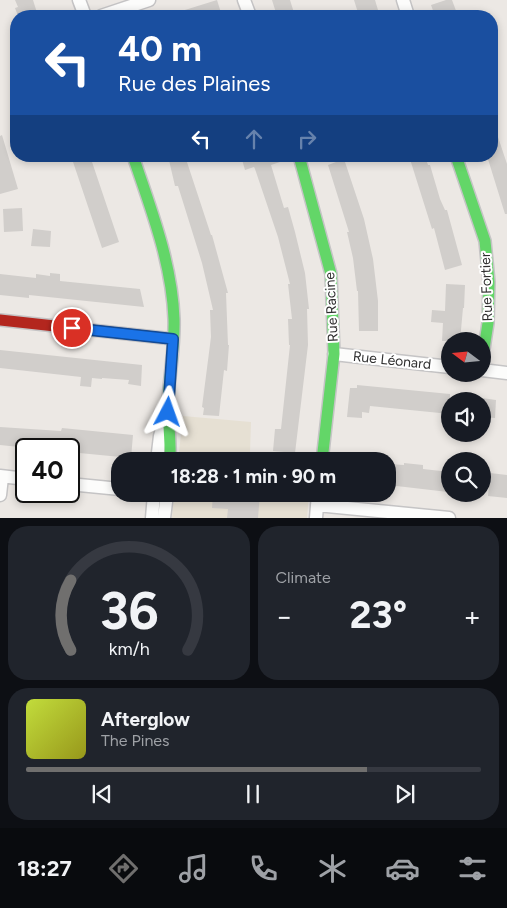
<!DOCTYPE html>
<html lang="en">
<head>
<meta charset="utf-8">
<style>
	body { margin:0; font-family:Figtree,sans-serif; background:#20242c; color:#f1f3f6; height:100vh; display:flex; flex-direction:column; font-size:19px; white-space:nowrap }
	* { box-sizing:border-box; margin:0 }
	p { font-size:16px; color:#9ea1a6 }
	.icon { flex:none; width:28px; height:28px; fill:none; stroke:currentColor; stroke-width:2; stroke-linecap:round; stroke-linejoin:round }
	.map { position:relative; height:518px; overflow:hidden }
	.details { display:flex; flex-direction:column; gap:8px; padding:8px; background:#0d0f14; flex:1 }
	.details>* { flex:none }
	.guide { position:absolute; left:10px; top:10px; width:488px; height:152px; border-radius:20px; box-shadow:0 2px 8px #0003; background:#1a4fa0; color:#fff; overflow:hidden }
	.needle { width:32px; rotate:286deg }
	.tools { position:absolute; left:441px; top:332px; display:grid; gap:10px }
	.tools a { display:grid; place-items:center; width:50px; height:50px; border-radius:50%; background:#171b24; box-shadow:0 2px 8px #0003; font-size:25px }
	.speed { position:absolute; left:15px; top:438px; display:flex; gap:10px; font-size:25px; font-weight:700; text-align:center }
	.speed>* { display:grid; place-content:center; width:65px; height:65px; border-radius:50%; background:#171b24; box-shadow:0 2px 8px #0003; line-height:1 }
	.speed .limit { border:2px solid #111; border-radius:8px; background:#fff; color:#111 }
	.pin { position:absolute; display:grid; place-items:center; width:42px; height:42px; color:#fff; margin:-21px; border:2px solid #fff; border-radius:50%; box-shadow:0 1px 5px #0007 }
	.me { position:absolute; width:55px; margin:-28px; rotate:4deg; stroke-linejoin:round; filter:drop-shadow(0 0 4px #0008) }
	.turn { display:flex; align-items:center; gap:18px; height:105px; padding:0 25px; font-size:22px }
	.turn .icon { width:65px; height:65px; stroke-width:2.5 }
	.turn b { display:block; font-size:35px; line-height:42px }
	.lanes { display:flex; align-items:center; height:48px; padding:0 25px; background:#0003; justify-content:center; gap:25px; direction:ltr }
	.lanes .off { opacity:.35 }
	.big { font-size:38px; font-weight:700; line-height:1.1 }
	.details .tile { flex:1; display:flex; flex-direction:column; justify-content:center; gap:8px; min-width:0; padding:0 18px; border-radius:20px; background:#20242c }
	.details .dial { align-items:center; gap:0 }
	.dial svg { height:130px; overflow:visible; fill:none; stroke:#363941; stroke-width:7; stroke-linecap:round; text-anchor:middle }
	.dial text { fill:#f1f3f6; stroke:none }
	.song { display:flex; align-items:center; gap:15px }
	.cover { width:60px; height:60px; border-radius:8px; background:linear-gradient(135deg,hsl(70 70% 55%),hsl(60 70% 35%)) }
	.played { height:5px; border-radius:2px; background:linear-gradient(90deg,#706f6e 75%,#363941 75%) }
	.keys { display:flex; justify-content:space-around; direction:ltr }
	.heat { display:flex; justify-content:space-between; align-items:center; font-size:28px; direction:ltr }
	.details .tiles { flex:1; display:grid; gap:8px; grid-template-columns:1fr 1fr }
	.tile:last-child { grid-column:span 2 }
	.trip { position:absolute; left:111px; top:452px; width:285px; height:50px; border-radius:20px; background:#171b24; box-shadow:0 2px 8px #0003; font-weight:700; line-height:50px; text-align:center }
	.dock { display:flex; height:80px; justify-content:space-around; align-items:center; background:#090b0e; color:#9ea1a6 }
	.dock .icon { width:35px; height:35px }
	.dock .active { color:#706f6e }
	.dock b { font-size:22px; color:#f1f3f6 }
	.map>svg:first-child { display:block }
</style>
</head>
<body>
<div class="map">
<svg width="507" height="518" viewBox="0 0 507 518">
	<rect width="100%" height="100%" fill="#ece8e4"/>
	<path fill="#e6e0d3" d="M183,416L251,422L250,453L313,459L312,461H178Z
		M174,494H309L307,518H172Z"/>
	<path fill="#d1cecb" d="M15,0H33L38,16H18L15,8L18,7Z
		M217,0L222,16H172V14Z
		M272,0H290L295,16H277Z
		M354,0H375L378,10L376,11L378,16H359Z
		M446,0H452L458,16H435L431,5Z
		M493,122L507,164V214H505L487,156H491V123Z
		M2,135L18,189L0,194V136Z
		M71,156H90L119,242L102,248Z
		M168,156H185L211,235H212L228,293H226L228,345H229L227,371L224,370L219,416L203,415L204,408L202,407L211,337L210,310H213L202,263L178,186H175Z
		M241,156H289V159L271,165L284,208L288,207L295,232L305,273L309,309H307L308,345L295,453L273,451L275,429H281L290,345H289L288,319H292L288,284H290L278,237L255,169L254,167L245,170Z
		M409,156H425L428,165H430L440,199L445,210H447L462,265L445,270L434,228L432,229Z
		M344,159L364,219L373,259L378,301V331H359L358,291H357L353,258L347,232H349L328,165Z
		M22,208L23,231L4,232L3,209Z
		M33,229L51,231L50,247L31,246Z
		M50,273L60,274V281L140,289L144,307L29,295V298L0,295V274L36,278V274L50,276Z
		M446,284L465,285L464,308H463L460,341H442L443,323L431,322L432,310L445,311Z
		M0,350L142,365L141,386L128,384L129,380L102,378V379L92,378L91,387L80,386L81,377L0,368Z
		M357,385L450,394V414L370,406L369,413L362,412V418L347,417L350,388H357Z
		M482,398L496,400L495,418L482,417Z
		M0,427L61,431L62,428L133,435L131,458L69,452L68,448L44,446L43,449H39L0,445Z
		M404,463L423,465V469L450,472L448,492L388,485V464L404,465Z
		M490,473L507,475V498L488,496Z
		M213,494H260L258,518H227L228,509L212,508Z"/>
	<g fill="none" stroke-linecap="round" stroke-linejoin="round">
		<g stroke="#c5c4c5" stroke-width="15">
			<path id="street" d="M79,0L85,16
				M244,0L250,16
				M403,0L408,16
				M101,16L149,0
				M334,354L450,367
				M482,370L507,373
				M157,461L160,436L165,418
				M0,476L26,479
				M69,484L120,489
				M0,495L2,477
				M317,505L449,518
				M152,518L154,494
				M164,518L167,494
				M316,518L318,494"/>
		</g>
		<g stroke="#c5c4c5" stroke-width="14">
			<path id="fast" d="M133,156C151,209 172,263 174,319C175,347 169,375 168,404C168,423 171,442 170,461
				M299,156L331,274L334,354L322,461
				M456,156L485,241L489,282L488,323L482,362"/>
		</g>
		<g stroke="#c5c4c5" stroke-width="14">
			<path id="jam" d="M0,320L173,339"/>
		</g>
		<use href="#street" stroke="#fcfcfb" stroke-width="12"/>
		<use href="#fast" stroke="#63d668" stroke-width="11"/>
		<use href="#jam" stroke="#b3261e" stroke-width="11"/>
	</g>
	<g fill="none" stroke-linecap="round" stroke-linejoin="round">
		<g stroke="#114b97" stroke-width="12">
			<path id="route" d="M72,328L173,339L168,412"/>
		</g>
		<use href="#route" stroke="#1a73e8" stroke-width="9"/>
	</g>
	<g text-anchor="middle" stroke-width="4" stroke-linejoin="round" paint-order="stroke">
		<g font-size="14" fill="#2e2e2e" stroke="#fff">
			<text transform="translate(486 287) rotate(-92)" y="5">Rue Fortier</text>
			<text transform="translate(331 307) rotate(-93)" y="5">Rue Racine</text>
			<text transform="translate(392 360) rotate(6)" y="5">Rue Léonard</text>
		</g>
	</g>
</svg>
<div class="tools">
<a><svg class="needle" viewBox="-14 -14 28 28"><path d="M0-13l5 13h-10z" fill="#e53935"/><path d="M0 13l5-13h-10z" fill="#9ea1a6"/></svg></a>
<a><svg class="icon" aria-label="sound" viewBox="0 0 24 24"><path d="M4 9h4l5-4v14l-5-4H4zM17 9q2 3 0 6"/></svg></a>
<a><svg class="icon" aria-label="search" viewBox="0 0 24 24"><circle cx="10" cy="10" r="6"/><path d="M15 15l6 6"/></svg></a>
</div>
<div class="speed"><div class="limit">40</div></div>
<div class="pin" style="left:72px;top:328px;background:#d93025"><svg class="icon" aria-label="arrive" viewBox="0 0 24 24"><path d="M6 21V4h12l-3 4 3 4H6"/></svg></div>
<svg class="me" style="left:168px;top:412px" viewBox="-20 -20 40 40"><path d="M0-17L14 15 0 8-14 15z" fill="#1a73e8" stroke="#fff" stroke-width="4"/></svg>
<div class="trip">18:28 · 1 min · 90 m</div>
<div class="guide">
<div class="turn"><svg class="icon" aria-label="left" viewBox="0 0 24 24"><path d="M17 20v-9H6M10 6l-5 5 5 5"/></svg><div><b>40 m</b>Rue des Plaines</div></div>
<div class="lanes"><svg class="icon" aria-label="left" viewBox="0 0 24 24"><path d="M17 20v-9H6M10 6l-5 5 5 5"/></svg><svg class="icon off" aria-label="ahead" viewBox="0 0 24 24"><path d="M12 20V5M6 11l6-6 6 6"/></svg><svg class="icon off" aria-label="right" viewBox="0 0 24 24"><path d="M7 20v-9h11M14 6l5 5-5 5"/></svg></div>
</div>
</div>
<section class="details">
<div class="tiles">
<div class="tile dial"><svg viewBox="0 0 100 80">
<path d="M14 69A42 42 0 1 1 86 69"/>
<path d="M14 69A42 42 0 0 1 14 26" stroke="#706f6e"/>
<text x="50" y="56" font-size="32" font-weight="700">36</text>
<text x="50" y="72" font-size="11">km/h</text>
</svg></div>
<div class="tile"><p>Climate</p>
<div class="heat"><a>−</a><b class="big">23°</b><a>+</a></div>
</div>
<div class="tile">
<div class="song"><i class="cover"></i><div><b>Afterglow</b><p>The Pines</p></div></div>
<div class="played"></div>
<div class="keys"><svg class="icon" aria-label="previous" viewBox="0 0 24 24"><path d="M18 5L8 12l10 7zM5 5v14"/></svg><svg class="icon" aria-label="pause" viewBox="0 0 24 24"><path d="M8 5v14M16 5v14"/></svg><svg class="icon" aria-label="next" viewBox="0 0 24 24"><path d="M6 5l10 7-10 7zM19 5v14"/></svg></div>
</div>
</div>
</section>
<nav class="dock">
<b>18:27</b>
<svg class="icon active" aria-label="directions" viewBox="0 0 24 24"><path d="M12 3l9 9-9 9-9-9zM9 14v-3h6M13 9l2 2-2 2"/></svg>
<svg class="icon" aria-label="music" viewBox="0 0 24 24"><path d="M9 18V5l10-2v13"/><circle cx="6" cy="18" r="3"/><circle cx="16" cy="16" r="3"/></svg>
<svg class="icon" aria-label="phone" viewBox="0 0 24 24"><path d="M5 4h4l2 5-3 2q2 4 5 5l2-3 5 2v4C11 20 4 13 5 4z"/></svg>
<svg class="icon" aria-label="climate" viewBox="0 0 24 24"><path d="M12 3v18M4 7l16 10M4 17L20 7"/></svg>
<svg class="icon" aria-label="car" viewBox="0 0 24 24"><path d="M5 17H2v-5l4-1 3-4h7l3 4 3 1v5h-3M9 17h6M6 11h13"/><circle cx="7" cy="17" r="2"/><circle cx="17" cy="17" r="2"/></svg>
<svg class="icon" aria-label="filters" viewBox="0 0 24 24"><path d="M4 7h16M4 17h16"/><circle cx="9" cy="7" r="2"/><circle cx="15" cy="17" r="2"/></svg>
</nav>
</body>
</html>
